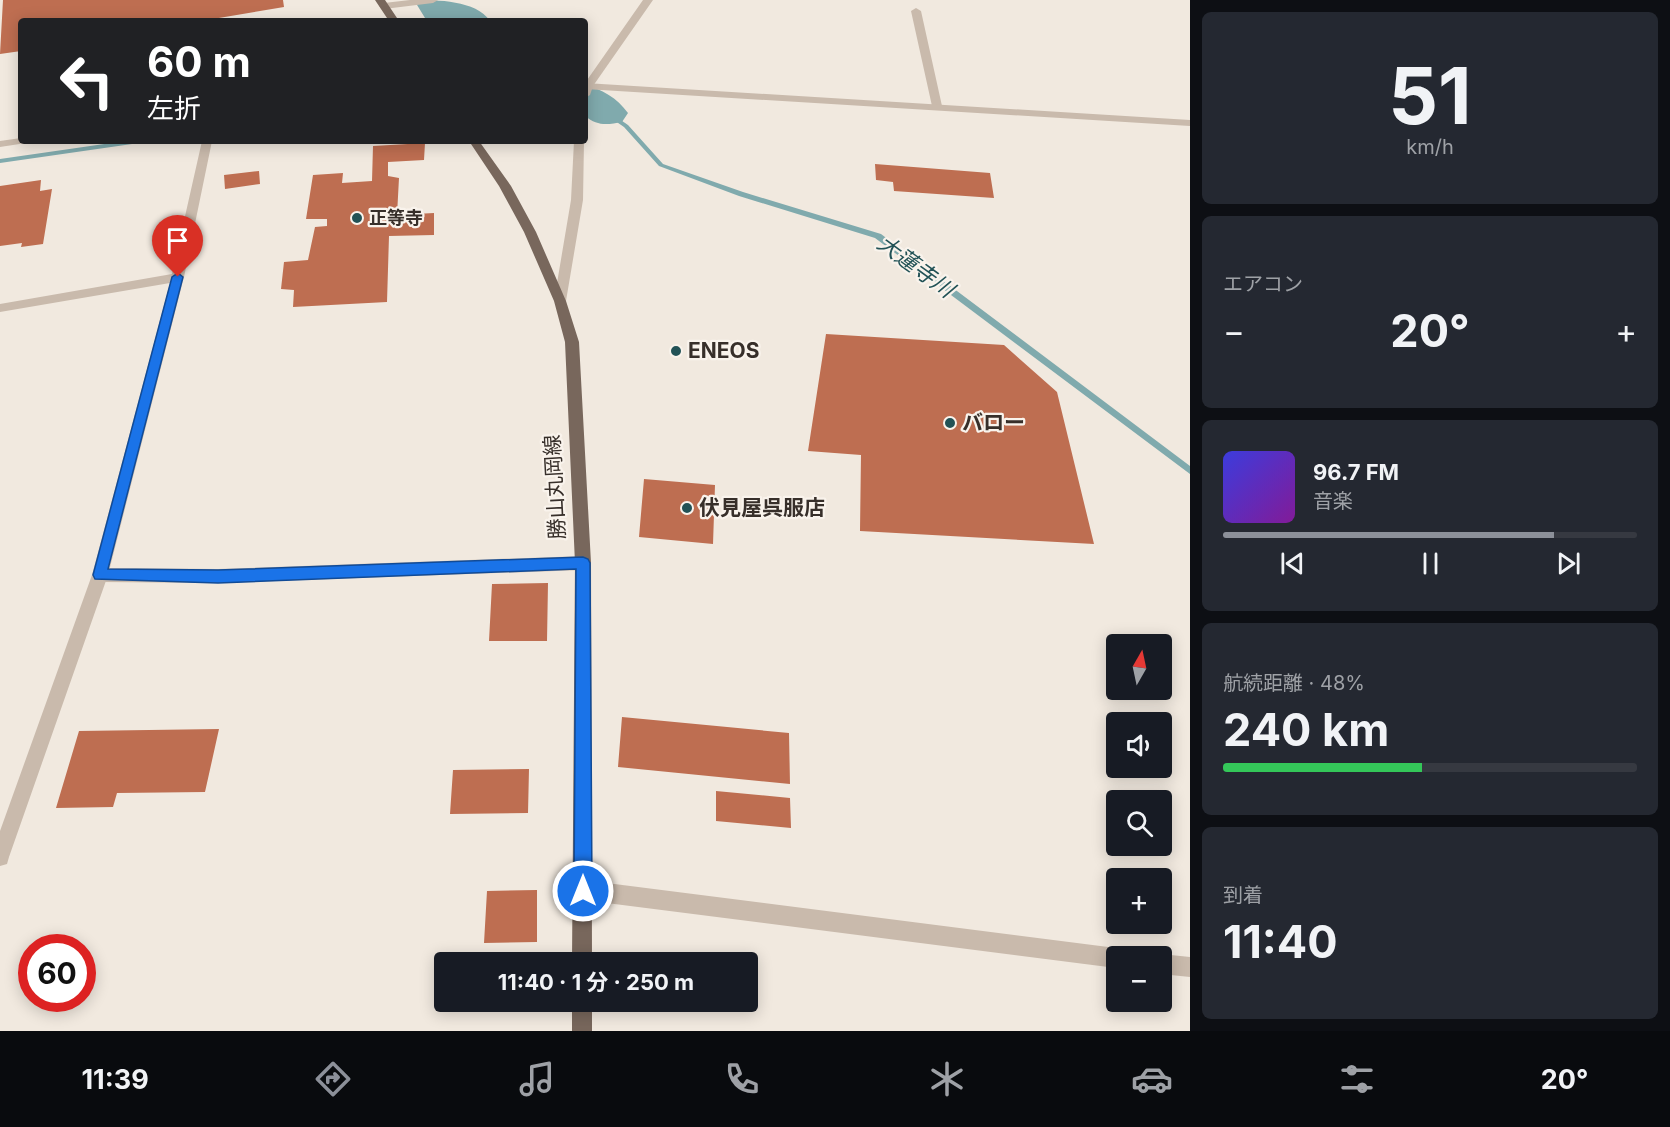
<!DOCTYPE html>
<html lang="ja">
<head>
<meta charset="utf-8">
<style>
	body { margin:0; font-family:Inter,"Noto Sans JP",sans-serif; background:#242831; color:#f1f3f6; height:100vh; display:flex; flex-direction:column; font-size:22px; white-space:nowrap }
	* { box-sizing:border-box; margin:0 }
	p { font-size:20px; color:#9ea1a6 }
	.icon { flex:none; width:33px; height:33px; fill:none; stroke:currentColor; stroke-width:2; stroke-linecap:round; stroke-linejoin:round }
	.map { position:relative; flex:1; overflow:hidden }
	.drawer { display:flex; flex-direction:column; gap:12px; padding:12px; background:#0d0f14; width:480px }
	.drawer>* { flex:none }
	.hud { position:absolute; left:18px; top:18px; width:570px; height:126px; border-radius:6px; box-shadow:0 3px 15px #0003; background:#202124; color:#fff; overflow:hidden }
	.needle { width:39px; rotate:9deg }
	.tools { position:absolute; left:1106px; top:634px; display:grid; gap:12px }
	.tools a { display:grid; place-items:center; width:66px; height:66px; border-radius:6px; background:#171b24; box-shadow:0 3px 15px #0003; font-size:30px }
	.speed { position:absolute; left:18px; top:934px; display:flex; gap:12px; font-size:30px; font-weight:700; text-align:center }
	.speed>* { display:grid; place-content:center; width:78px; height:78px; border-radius:50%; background:#171b24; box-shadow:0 3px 15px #0003; line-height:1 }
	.speed .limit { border:9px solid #d22; background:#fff; color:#111 }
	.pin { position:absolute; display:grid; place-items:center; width:51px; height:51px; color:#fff; margin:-62px -26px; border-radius:50% 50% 50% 0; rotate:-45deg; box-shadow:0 0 6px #0007 }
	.pin .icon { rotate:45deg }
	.me { position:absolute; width:66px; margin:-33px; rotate:0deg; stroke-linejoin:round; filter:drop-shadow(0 0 4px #0008) }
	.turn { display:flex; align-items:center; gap:21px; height:126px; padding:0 30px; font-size:27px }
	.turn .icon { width:78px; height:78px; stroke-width:2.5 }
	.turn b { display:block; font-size:42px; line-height:51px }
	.big { font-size:45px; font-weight:700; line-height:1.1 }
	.drawer .widget { flex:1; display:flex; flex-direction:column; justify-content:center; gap:9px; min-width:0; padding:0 21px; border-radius:9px; background:#242831 }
	.drawer .dial { align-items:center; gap:0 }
	.dial b { font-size:78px; line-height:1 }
	.song { display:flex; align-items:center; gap:18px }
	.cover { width:72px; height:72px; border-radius:9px; background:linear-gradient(135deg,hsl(240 70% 55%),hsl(290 70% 35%)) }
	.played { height:6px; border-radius:3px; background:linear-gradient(90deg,#8c9099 80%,#363941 80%) }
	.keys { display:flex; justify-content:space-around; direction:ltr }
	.heat { display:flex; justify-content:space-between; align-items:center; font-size:33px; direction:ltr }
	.charge { height:9px; border-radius:4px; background:linear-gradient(90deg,#34c759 48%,#363941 0) }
	.trip { position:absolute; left:434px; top:952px; width:324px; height:60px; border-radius:6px; background:#171b24; box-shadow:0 3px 15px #0003; font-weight:700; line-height:60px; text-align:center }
	.tabs { display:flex; height:96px; justify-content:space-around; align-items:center; background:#090b0e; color:#9ea1a6 }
	.tabs .icon { width:42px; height:42px }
	.tabs .active { color:#8c9099 }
	.tabs b { font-size:27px; color:#f1f3f6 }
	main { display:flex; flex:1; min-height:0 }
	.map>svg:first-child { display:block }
</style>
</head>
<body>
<main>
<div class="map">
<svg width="1190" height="1031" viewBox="0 0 1190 1031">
	<rect width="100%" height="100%" fill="#f1e9df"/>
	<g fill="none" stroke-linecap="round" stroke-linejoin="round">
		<path fill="#80aaad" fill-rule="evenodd" d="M585,105L609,112L628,125L663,164L743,192L881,234L1190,466V474L875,238L739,196L659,166L624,127L605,114L585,109Z
			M125,141H142L139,143L0,163V159Z"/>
		<path fill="#80aaad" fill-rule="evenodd" d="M414,0C437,0 476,0 490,21H434L425,18Z
			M585,85C602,89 617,98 628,113L622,122C607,125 597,126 585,116Z"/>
	</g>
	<path fill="#be6e51" d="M3,0H283L284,7L201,21H21V51L0,54Z
		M425,143L424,160L388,162V176L399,178L397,215L434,213V235L389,236L387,302L293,307L294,290L281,289L284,262L308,260L315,227L327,226V219H306L313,175L343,173L342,183L372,181L373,146Z
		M875,164L990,173L994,198L894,191L893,182L876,180Z
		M259,171L260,184L225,189L224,175Z
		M41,180L40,191L52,189L43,244L21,247L22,243L0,246V186Z
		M826,334L1004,345L1057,392L1094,544L860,531L861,455L808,451Z
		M644,479L715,485L713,544L639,537Z
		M548,583L547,641H489L492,584Z
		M622,717L789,733L790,784L618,767Z
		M219,729L205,792L117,793L113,807L56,808L79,731Z
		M529,769L528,813L450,814L453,770Z
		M716,791L790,798L791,828L716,821Z
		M537,890V942L484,943L487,891Z"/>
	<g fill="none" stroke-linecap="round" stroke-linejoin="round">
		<path fill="#c9baac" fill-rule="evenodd" d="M583,556L588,558L591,563L588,568L583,570L218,583L100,582L94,580L92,575L94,570L100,568L218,569Z"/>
		<path fill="#c9baac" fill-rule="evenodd" d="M410,0H438L433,3L384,9L379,6L384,3Z
			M643,0H653L593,86L590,95L585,98V83Z
			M916,8L921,11L942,106L937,109L932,106L911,11Z
			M202,141H212L184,277L108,575L9,857L7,864L0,866V831L92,575L170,283L0,312V304L172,274Z
			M574,141H584L583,200L566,301L560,305L554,301L571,200Z
			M583,880L1116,948L1123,951L1125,957H1116V968L583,900L576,897L573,890L576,883Z
			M1161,954L1190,957V977L1161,974V957H1154Z"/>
		<path fill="#c9baac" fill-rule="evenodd" d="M585,83L1190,120V126L585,89Z
			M21,138V141H27L26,143L0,147V141Z"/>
		<path fill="#78675c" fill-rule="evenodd" d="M375,0H385L399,21H389Z
			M469,141H479L511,186L536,232L566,301L579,342L591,563L592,963H572L575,563L565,342L554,301L524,232L499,186Z
			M572,1002H592V1031H572Z"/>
	</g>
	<path fill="#1a73e8" stroke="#114b97" stroke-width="1.5" d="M178,273L183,277L108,569L218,570L583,557L588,559L590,563L592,891L589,897L583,899L577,897L574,891L576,569L218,583L95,579L93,575L172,277Z"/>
	<g fill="#225256" stroke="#f9f3ec" stroke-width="2">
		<circle cx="357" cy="218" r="6"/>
		<circle cx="676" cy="351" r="6"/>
		<circle cx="950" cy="423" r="6"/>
		<circle cx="687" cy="508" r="6"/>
	</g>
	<g text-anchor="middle" stroke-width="4.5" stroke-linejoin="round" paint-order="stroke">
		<g font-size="18" font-weight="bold" fill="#372f2a" stroke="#f9f3ec" text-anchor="start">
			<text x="369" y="224">正等寺</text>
		</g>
		<g font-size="21" font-weight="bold" fill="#372f2a" stroke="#f9f3ec" text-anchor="start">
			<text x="688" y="358">ENEOS</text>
			<text x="962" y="430">バロー</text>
			<text x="699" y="515">伏見屋呉服店</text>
		</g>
		<g font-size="21" fill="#372f2a" stroke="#f9f3ec">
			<text transform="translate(555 487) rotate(-93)" y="7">勝山丸岡線</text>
		</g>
		<g font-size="22" font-style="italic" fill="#225256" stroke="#f9f3ec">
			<text transform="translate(916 266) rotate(36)" y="8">大蓮寺川</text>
		</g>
	</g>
</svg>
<div class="tools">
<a><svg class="needle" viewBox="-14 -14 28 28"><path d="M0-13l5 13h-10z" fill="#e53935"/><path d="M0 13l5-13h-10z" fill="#9ea1a6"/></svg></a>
<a><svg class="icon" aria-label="sound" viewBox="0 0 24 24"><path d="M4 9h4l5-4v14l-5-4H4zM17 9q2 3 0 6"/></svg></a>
<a><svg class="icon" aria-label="search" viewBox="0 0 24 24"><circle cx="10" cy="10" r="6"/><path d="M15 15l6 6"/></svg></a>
<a>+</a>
<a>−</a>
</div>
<div class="speed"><div class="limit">60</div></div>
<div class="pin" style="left:178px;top:277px;background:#d93025"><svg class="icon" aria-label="arrive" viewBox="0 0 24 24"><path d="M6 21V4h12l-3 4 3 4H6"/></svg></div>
<svg class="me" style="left:583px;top:891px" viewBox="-20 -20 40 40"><circle r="17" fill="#1a73e8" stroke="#fff" stroke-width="3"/><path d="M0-11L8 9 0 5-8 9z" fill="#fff"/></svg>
<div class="trip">11:40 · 1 分 · 250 m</div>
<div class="hud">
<div class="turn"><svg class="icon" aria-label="left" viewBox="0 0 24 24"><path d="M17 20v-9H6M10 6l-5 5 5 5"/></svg><div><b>60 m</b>左折</div></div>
</div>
</div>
<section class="drawer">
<div class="widget dial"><b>51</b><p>km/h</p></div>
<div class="widget"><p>エアコン</p>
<div class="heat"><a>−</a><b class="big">20°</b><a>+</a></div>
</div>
<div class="widget">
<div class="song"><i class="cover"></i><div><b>96.7 FM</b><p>音楽</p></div></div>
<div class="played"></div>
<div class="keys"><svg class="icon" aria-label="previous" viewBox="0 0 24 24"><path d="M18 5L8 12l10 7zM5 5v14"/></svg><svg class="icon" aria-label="pause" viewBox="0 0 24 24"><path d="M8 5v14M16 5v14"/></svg><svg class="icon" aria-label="next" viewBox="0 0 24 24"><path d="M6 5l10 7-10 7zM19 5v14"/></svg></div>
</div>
<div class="widget"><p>航続距離 · 48%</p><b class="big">240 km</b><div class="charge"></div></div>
<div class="widget"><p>到着</p><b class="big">11:40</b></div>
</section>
</main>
<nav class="tabs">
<b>11:39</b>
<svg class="icon active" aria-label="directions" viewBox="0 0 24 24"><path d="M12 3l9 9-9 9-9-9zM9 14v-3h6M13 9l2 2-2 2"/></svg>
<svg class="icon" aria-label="music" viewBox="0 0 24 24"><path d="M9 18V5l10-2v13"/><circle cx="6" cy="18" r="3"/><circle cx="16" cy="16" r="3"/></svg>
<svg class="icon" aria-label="phone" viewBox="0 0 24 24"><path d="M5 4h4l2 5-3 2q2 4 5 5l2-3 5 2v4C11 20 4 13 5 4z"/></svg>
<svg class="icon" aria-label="climate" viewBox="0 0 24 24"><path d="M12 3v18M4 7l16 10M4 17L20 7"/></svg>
<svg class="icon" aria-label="car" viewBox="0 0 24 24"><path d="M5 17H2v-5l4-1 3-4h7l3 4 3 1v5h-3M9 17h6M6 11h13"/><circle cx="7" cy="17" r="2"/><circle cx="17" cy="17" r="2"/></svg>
<svg class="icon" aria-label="filters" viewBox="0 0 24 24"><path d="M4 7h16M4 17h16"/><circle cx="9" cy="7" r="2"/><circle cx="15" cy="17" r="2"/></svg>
<b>20°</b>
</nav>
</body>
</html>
